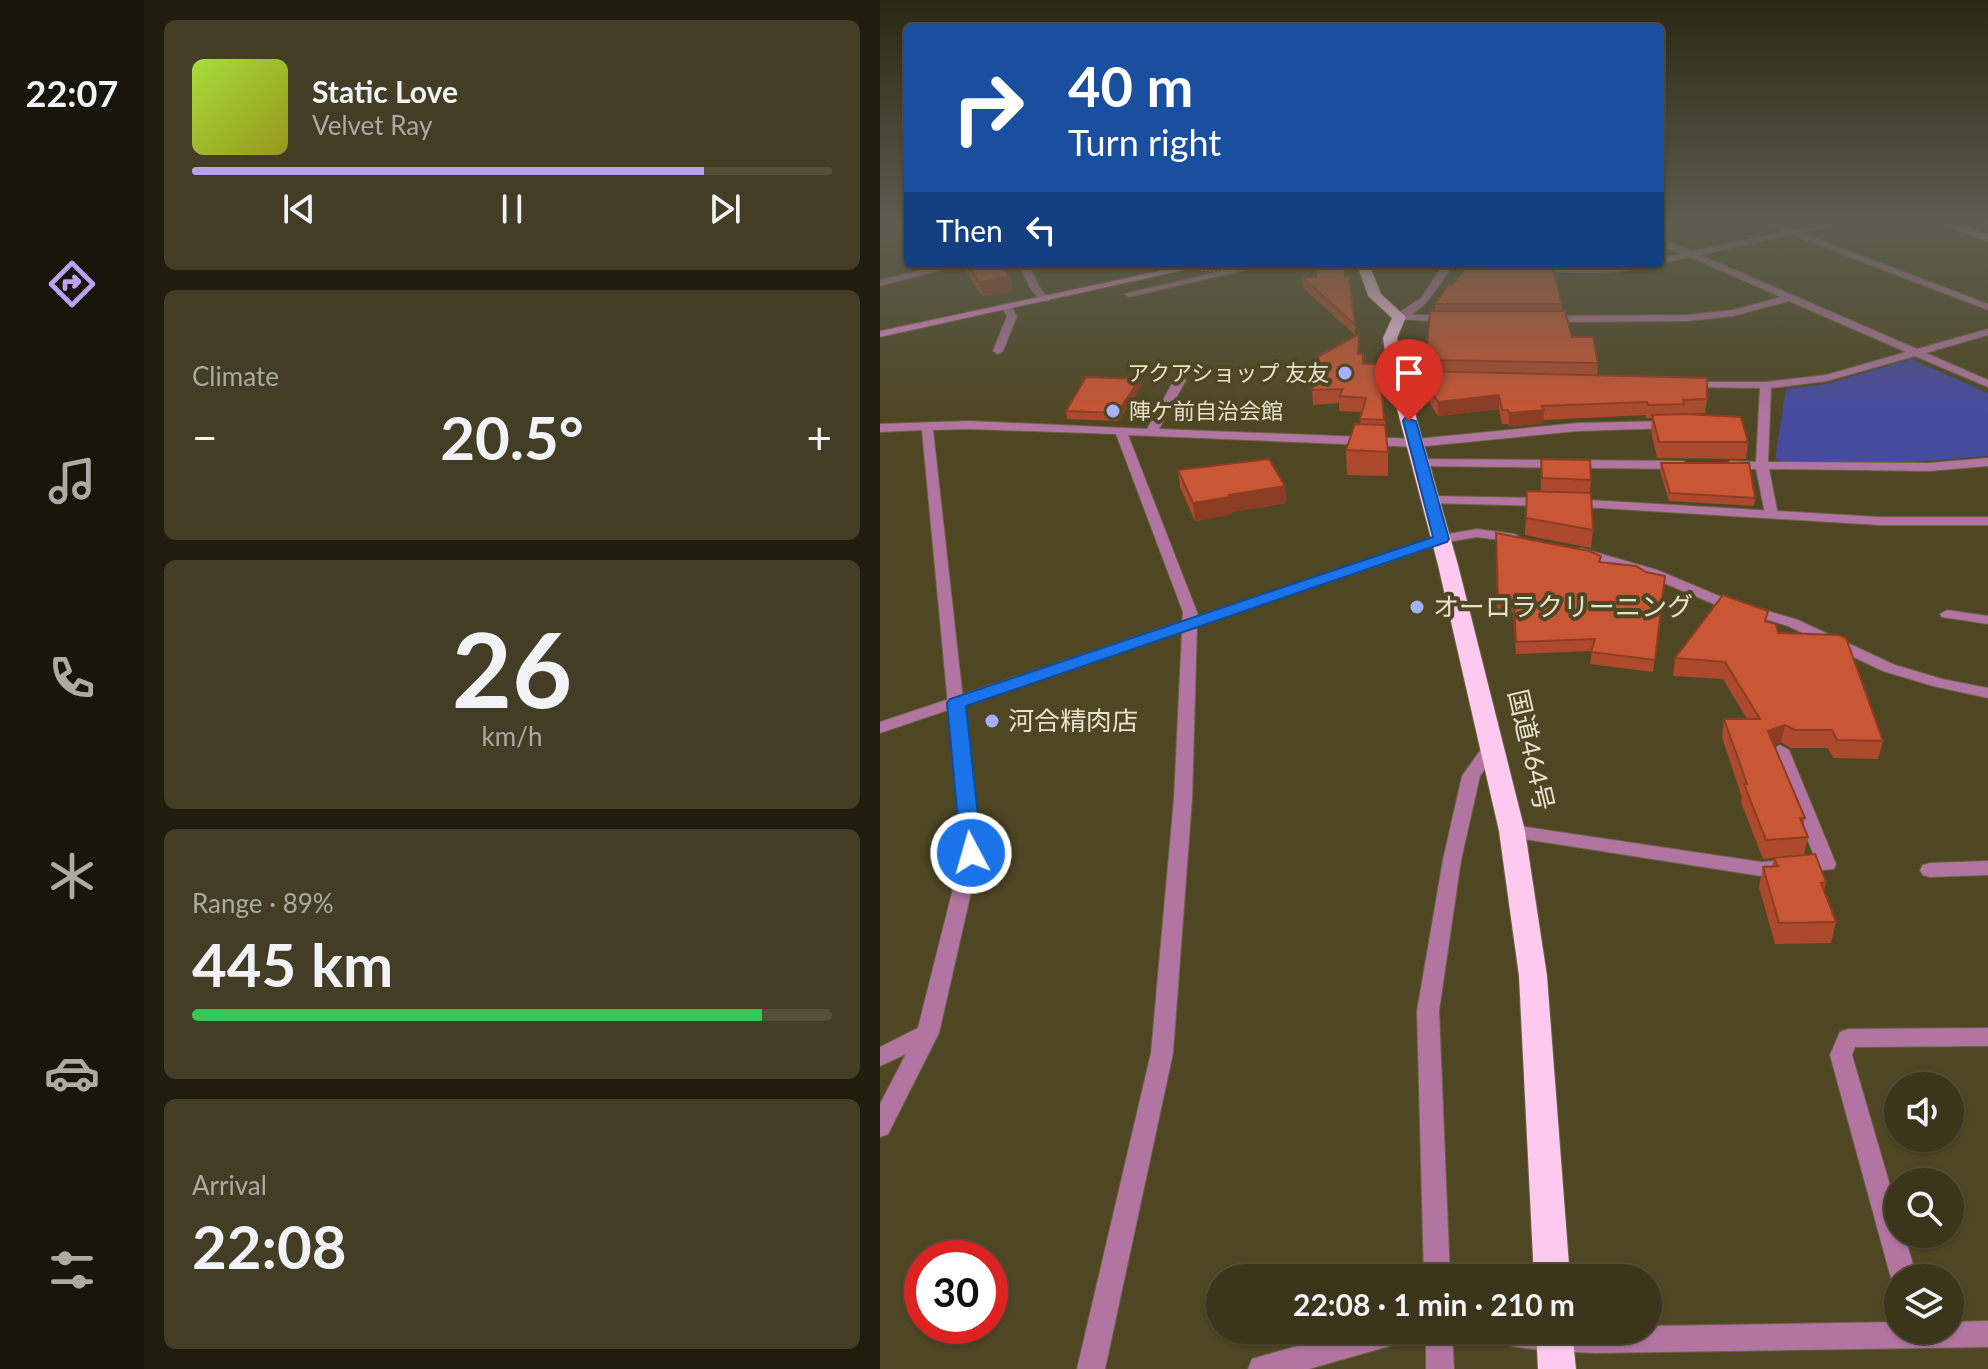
<!DOCTYPE html>
<html lang="en">
<head>
<meta charset="utf-8">
<style>
	body { margin:0; font-family:Lato,"Noto Sans JP",sans-serif; background:#423d24; color:#f1f3f6; height:100vh; display:flex; flex-direction:column; font-size:30px; white-space:nowrap }
	* { box-sizing:border-box; margin:0 }
	p { font-size:26px; color:#acaba3 }
	.icon { flex:none; width:44px; height:44px; fill:none; stroke:currentColor; stroke-width:2; stroke-linecap:round; stroke-linejoin:round }
	.map { position:relative; flex:1; overflow:hidden }
	.panel { display:flex; flex-direction:column; gap:20px; padding:20px; background:#201d0f; width:736px }
	.panel>* { flex:none }
	.banner { position:absolute; left:24px; top:24px; width:760px; height:244px; border-radius:8px; box-shadow:0 2px 6px #0004,0 0 0 2px #54503a; background:#1a4fa0; color:#fff; overflow:hidden }
	.controls { position:absolute; left:1004px; top:1072px; display:grid; gap:16px }
	.controls a { display:grid; place-items:center; width:80px; height:80px; border-radius:50%; background:#3b351b; box-shadow:0 2px 6px #0004,0 0 0 2px #54503a; font-size:40px }
	.speed { position:absolute; left:24px; top:1240px; display:flex; gap:16px; font-size:40px; font-weight:700; text-align:center }
	.speed>* { display:grid; place-content:center; width:104px; height:104px; border-radius:50%; background:#3b351b; box-shadow:0 2px 6px #0004,0 0 0 2px #54503a; line-height:1 }
	.speed .limit { border:12px solid #d22; background:#fff; color:#111 }
	.pin { position:absolute; display:grid; place-items:center; width:68px; height:68px; color:#fff; margin:-82px -34px; border-radius:50% 50% 50% 0; rotate:-45deg; box-shadow:0 0 8px #0007 }
	.pin .icon { rotate:45deg }
	.me { position:absolute; width:88px; margin:-44px; rotate:354deg; stroke-linejoin:round; filter:drop-shadow(0 0 6px #0008) }
	.turn { display:flex; align-items:center; gap:28px; height:168px; padding:0 32px; font-size:36px }
	.turn .icon { width:104px; height:104px; stroke-width:2.5 }
	.turn b { display:block; font-size:56px; line-height:68px }
	.then { display:flex; align-items:center; height:76px; padding:0 32px; background:#0003; gap:16px; font-size:30px }
	.big { font-size:60px; font-weight:700; line-height:1.1 }
	.panel .tile { flex:1; display:flex; flex-direction:column; justify-content:center; gap:12px; min-width:0; padding:0 28px; border-radius:12px; background:#423d24 }
	.panel .dial { align-items:center; gap:0 }
	.dial b { font-size:104px; line-height:1 }
	.song { display:flex; align-items:center; gap:24px }
	.cover { width:96px; height:96px; border-radius:12px; background:linear-gradient(135deg,hsl(80 70% 55%),hsl(60 70% 35%)) }
	.played { height:8px; border-radius:4px; background:linear-gradient(90deg,#bca0f2 80%,#54503a 80%) }
	.keys { display:flex; justify-content:space-around; direction:ltr }
	.heat { display:flex; justify-content:space-between; align-items:center; font-size:44px; direction:ltr }
	.charge { height:12px; border-radius:6px; background:linear-gradient(90deg,#34c759 89%,#54503a 0) }
	.trip { position:absolute; left:326px; top:1264px; width:456px; height:80px; border-radius:40px; background:#3b351b; box-shadow:0 2px 6px #0004,0 0 0 2px #54503a; font-weight:700; line-height:80px; text-align:center }
	main { display:flex; flex:1; min-height:0 }
	.tab-bar { display:flex; flex-direction:column; width:144px; justify-content:space-around; align-items:center; background:#18150b; color:#acaba3 }
	.tab-bar .icon { width:56px; height:56px }
	.tab-bar .selected { color:#bca0f2 }
	.tab-bar b { font-size:36px; color:#f1f3f6 }
	.map>svg:first-child { display:block }
</style>
</head>
<body>
<main>
<nav class="tab-bar">
<b>22:07</b>
<svg class="icon selected" aria-label="directions" viewBox="0 0 24 24"><path d="M12 3l9 9-9 9-9-9zM9 14v-3h6M13 9l2 2-2 2"/></svg>
<svg class="icon" aria-label="music" viewBox="0 0 24 24"><path d="M9 18V5l10-2v13"/><circle cx="6" cy="18" r="3"/><circle cx="16" cy="16" r="3"/></svg>
<svg class="icon" aria-label="phone" viewBox="0 0 24 24"><path d="M5 4h4l2 5-3 2q2 4 5 5l2-3 5 2v4C11 20 4 13 5 4z"/></svg>
<svg class="icon" aria-label="climate" viewBox="0 0 24 24"><path d="M12 3v18M4 7l16 10M4 17L20 7"/></svg>
<svg class="icon" aria-label="car" viewBox="0 0 24 24"><path d="M5 17H2v-5l4-1 3-4h7l3 4 3 1v5h-3M9 17h6M6 11h13"/><circle cx="7" cy="17" r="2"/><circle cx="17" cy="17" r="2"/></svg>
<svg class="icon" aria-label="filters" viewBox="0 0 24 24"><path d="M4 7h16M4 17h16"/><circle cx="9" cy="7" r="2"/><circle cx="15" cy="17" r="2"/></svg>
</nav>
<section class="panel">
<div class="tile">
<div class="song"><i class="cover"></i><div><b>Static Love</b><p>Velvet Ray</p></div></div>
<div class="played"></div>
<div class="keys"><svg class="icon" aria-label="previous" viewBox="0 0 24 24"><path d="M18 5L8 12l10 7zM5 5v14"/></svg><svg class="icon" aria-label="pause" viewBox="0 0 24 24"><path d="M8 5v14M16 5v14"/></svg><svg class="icon" aria-label="next" viewBox="0 0 24 24"><path d="M6 5l10 7-10 7zM19 5v14"/></svg></div>
</div>
<div class="tile"><p>Climate</p>
<div class="heat"><a>−</a><b class="big">20.5°</b><a>+</a></div>
</div>
<div class="tile dial"><b>26</b><p>km/h</p></div>
<div class="tile"><p>Range · 89%</p><b class="big">445 km</b><div class="charge"></div></div>
<div class="tile"><p>Arrival</p><b class="big">22:08</b></div>
</section>
<div class="map">
<svg width="1108" height="1369" viewBox="0 0 1108 1369">
	<rect width="100%" height="100%" fill="#4f4724"/>
	<path fill="#464b9f" d="M1031,359L1108,393V456L1022,463L904,462L895,459L906,389L946,384Z"/>
	<g fill="none" stroke-linecap="round" stroke-linejoin="round">
		<g stroke="#6a6343" stroke-width="2">
			<path id="service" d="M373,264H391L249,297L244,294Z
				M790,421L796,425L794,428L698,431L536,447L530,443L536,439L698,423Z
				M551,496L665,498L672,502L665,506L546,503V497Z
				M692,499L999,517H1108V525H999L687,506V500Z
				M1067,610L1108,616V624L1062,617L1060,614Z
				M1108,861V875L1050,877L1043,875L1040,870L1043,865L1050,863Z
				M603,1330H685L688,1338L684,1347C668,1354 624,1346 607,1339Z"/>
		</g>
		<g stroke="#6a6343" stroke-width="2">
			<path id="minor" d="M889,225H900L913,230L951,225L922,233L1108,304V310L912,235L820,255L1037,349L1108,329V335L1046,353L1108,380V387L1035,356L947,381L891,388L888,462L1049,463L1108,458V466L1049,471L889,469L898,515L896,518H886L876,469H850L844,465L850,461L876,462L880,388L809,387L805,386V382H886L946,375L1026,352L909,301L853,316L807,321L665,322L660,319L665,316L807,315L853,310L901,297L810,257L780,264V258L801,254L780,244V238L812,251L903,232Z
				M67,264H84L0,286V280Z
				M138,264H148L161,290L170,299L168,301H162L152,291Z
				M614,264L710,266L769,264C739,280 654,270 619,267Z
				M127,304L130,305L137,316L123,351L118,354L113,351L127,316L122,307Z
				M519,314L570,316L575,319L570,322L515,319L514,317Z
				M517,375H557L563,378L557,381L513,380L511,378Z
				M300,377L306,380L279,429L536,439L542,443L536,447L248,435L317,612L318,624L310,629L302,624L303,612L236,434L89,429L53,430L100,853L59,1033L8,1134L0,1137V1104L26,1054L0,1066V1047L38,1028L82,853L42,430L0,432V424L89,421L267,429L294,380Z
				M540,459L803,461L809,465L803,469L536,466V460Z
				M597,529L635,534L642,538L635,542L597,537L562,543L555,539L562,535Z
				M701,548L777,570L844,598L918,620L1015,665L1062,679L1108,688V698L1053,686L1003,671L908,626L834,604L767,576L696,555L694,552L696,549Z
				M613,740L621,745L600,776L581,860L559,1011L570,1278H544L537,1011L563,860L582,776L607,741Z
				M900,745L909,750L956,864L954,869L881,876L632,837L626,835L623,831L626,827L632,825L881,862L935,858L891,750Z
				M1108,1028V1046L975,1047L972,1055L1018,1213V1234H1024L1037,1278H1018V1288L1011,1278L950,1055L960,1032L968,1029Z
				M1108,1321V1347L715,1353L675,1351L666,1347L662,1338L665,1330H768V1326L1018,1322V1330H1070V1322Z
				M474,1330H533L529,1339L520,1343L429,1369H368L372,1359L382,1356Z
				M546,1330H572L574,1369H546Z"/>
		</g>
		<g stroke="#6a6343" stroke-width="2">
			<path id="tertiary" d="M564,264H574C560,283 542,319 515,319V315L541,298Z
				M562,535L567,536V542L317,626L312,799L293,1053L225,1369H197L271,1053L294,799L302,631L0,733V722Z"/>
		</g>
		<g stroke="#6a6343" stroke-width="2">
			<path id="secondary" d="M313,264H331L0,337V331Z"/>
		</g>
		<g stroke="#6a6343" stroke-width="2">
			<path id="trunk" d="M1063,225H1079L1108,234V242Z
				M477,264H489L501,294L526,317L517,338L525,378L578,565L645,831L667,976L690,1278H654L639,976L619,831L558,565L509,378L503,338L512,318L488,296Z
				M656,1330H692L696,1369H658Z"/>
		</g>
		<use href="#service" fill="#b275a1" fill-rule="evenodd"/>
		<use href="#minor" fill="#b275a1" fill-rule="evenodd"/>
		<use href="#tertiary" fill="#b275a1" fill-rule="evenodd"/>
		<use href="#secondary" fill="#ec8bd3" fill-rule="evenodd"/>
		<use href="#trunk" fill="#fdc9ee" fill-rule="evenodd"/>
		<path stroke="#9f987d" stroke-width="3" stroke-dasharray="2 2" stroke-linecap="butt" d="M273,264L348,272"/>
	</g>
	<path fill="#ad4a2d" d="M84,264H121L130,277L133,291L102,296L85,270Z
		M648,266V269L682,304V311L692,337L718,363L717,375L827,399L825,413L802,414L868,442L866,459L777,458L771,431L772,418H766V415L663,420V423L629,427L628,424H622L619,409L558,416L538,384V371H546V360L555,311V304L573,284Z
		M422,277L475,325V335L423,288Z
		M479,354L484,364H497L499,361L508,452V476L467,475L466,450L480,424L482,412L459,411V403L433,405L432,390Z
		M260,379L261,387L238,421L187,419L186,411Z
		M661,459L711,480L710,493L713,530L711,548L645,535L647,491H661Z
		M781,463L875,498L874,506L789,501L780,471Z
		M298,470L405,486L406,503L352,512V514L315,521L300,487Z
		M616,533L721,556L720,562L785,576L773,672L710,664L712,651L636,654L633,612L617,611Z
		M886,621L1003,741L998,759L953,758L948,748H911L901,742L894,745L925,818L923,826L928,837L924,855L946,882L944,891L956,922L951,943L895,944L879,887L883,867H892L894,858L883,859L861,802L862,797L842,737L844,719H867L843,679L793,676L795,658Z"/>
	<path fill="#8d3c24" d="M130,277L133,291L102,296L99,282Z
		M260,379L261,387L238,421L237,413Z
		M619,395V409L558,416V402Z
		M664,410L663,423L629,427V413Z
		M405,486L406,503L352,512V514L315,521L313,503L349,495Z
		M905,725L901,742L885,748L888,731Z"/>
	<path fill="#c95634" stroke="#8d3c24" stroke-width="2" d="M87,264H121L130,277L99,282Z
		M589,264H636L648,266L646,269H673L682,304H555L569,284H573Z
		M464,266L465,277L469,276L475,325L422,277H436L435,267Z
		M550,311H685L692,337H713L718,363L546,360Z
		M479,334L478,354H483V364H497L499,361L504,420L480,419L486,398L459,396L463,389L432,390L439,356Z
		M538,371L827,378V399L803,400L804,404L768,405L767,402L662,406L664,410L629,413L628,410H622L619,395L558,402Z
		M206,377L260,379L237,413L186,411Z
		M805,414L861,417L868,442H779L772,415Z
		M475,424L505,425L508,452L466,450Z
		M389,459L405,486L349,495L350,497L313,503L298,470Z
		M661,459L710,460L711,480L662,478Z
		M781,463H869L875,498L790,493Z
		M647,491L711,493L713,530L646,518Z
		M616,533L709,551L721,556L719,562L756,566L766,572L785,576L775,660L711,652L715,639L636,642L634,600H618Z
		M843,595L888,611L885,621L896,624L898,633L959,635L966,638L1003,741L957,740L952,730H915L905,725L888,731L925,818H920L928,837L886,840L864,784H867L844,719H880L845,662L795,658Z
		M935,854L946,882L941,883L956,922L899,923L883,867L898,866L894,858Z"/>
	<linearGradient id="sky" x2="0" y2="1"><stop stop-color="#2b2714"/><stop offset="0.54" stop-color="#5d5e50"/><stop offset="1" stop-color="#5d5e50" stop-opacity="0"/></linearGradient>
	<rect width="1108" height="416" fill="url(#sky)"/>
	<path fill="#1a73e8" stroke="#114b97" stroke-width="2" d="M525,418L536,421L569,539L567,542L86,706L102,853L99,858H84L81,853L67,703L70,699L553,537L523,421Z"/>
	<g fill="#a6b1fc" stroke="#4f4724" stroke-width="3">
		<circle cx="465" cy="373" r="8"/>
		<circle cx="233" cy="411" r="8"/>
		<circle cx="537" cy="607" r="8"/>
		<circle cx="112" cy="721" r="8"/>
	</g>
	<g text-anchor="middle" stroke-width="8" stroke-linejoin="round" paint-order="stroke">
		<g font-size="22" fill="#e7e2ce" stroke="#4f4724" text-anchor="end">
			<text x="449" y="381">アクアショップ 友友</text>
			<text x="249" y="419" text-anchor="start">陣ケ前自治会館</text>
		</g>
		<g font-size="26" fill="#e7e2ce" stroke="#4f4724" text-anchor="start">
			<text x="553" y="616">オーロラクリーニング</text>
			<text x="128" y="730">河合精肉店</text>
		</g>
		<g font-size="26" fill="#e7e2ce" stroke="#4f4724">
			<text transform="translate(651 750) rotate(77)" y="9">国道464号</text>
		</g>
	</g>
</svg>
<div class="controls">
<a><svg class="icon" aria-label="sound" viewBox="0 0 24 24"><path d="M4 9h4l5-4v14l-5-4H4zM17 9q2 3 0 6"/></svg></a>
<a><svg class="icon" aria-label="search" viewBox="0 0 24 24"><circle cx="10" cy="10" r="6"/><path d="M15 15l6 6"/></svg></a>
<a><svg class="icon" aria-label="layers" viewBox="0 0 24 24"><path d="M12 4l9 5-9 5-9-5zM3 14l9 5 9-5"/></svg></a>
</div>
<div class="speed"><div class="limit">30</div></div>
<div class="pin" style="left:529px;top:421px;background:#d93025"><svg class="icon" aria-label="arrive" viewBox="0 0 24 24"><path d="M6 21V4h12l-3 4 3 4H6"/></svg></div>
<svg class="me" style="left:91px;top:853px" viewBox="-20 -20 40 40"><circle r="17" fill="#1a73e8" stroke="#fff" stroke-width="3"/><path d="M0-11L8 9 0 5-8 9z" fill="#fff"/></svg>
<div class="trip">22:08 · 1 min · 210 m</div>
<div class="banner">
<div class="turn"><svg class="icon" aria-label="right" viewBox="0 0 24 24"><path d="M7 20v-9h11M14 6l5 5-5 5"/></svg><div><b>40 m</b>Turn right</div></div>
<div class="then">Then<svg class="icon" aria-label="left" viewBox="0 0 24 24"><path d="M17 20v-9H6M10 6l-5 5 5 5"/></svg></div>
</div>
</div>
</main>
</body>
</html>
